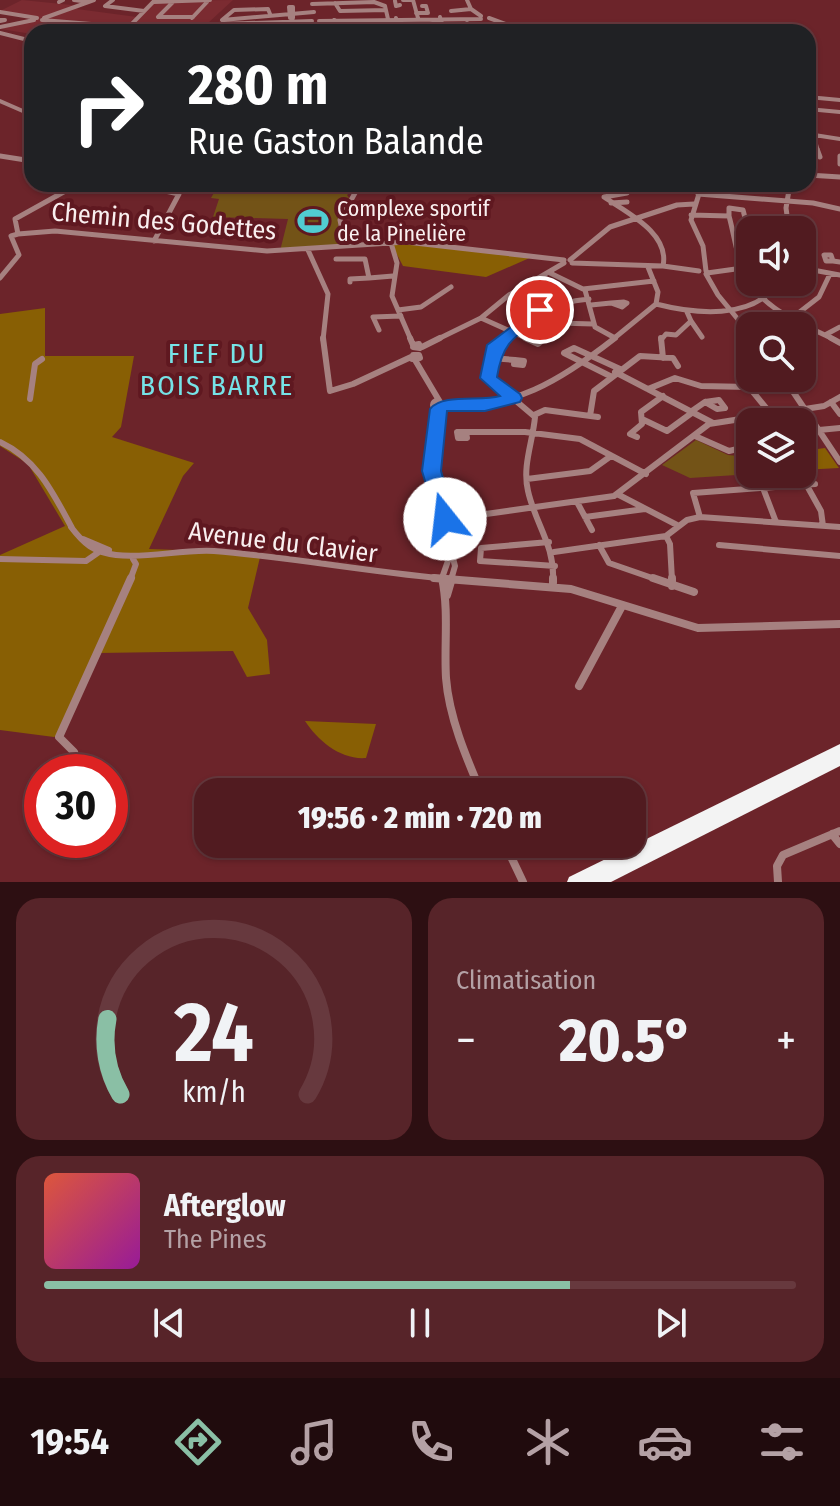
<!DOCTYPE html>
<html lang="fr">
<head>
<meta charset="utf-8">
<style>
	body { margin:0; font-family:"Fira Sans Condensed",sans-serif; background:#572429; color:#f1f3f6; height:100vh; display:flex; flex-direction:column; font-size:30px; white-space:nowrap }
	* { box-sizing:border-box; margin:0 }
	p { font-size:26px; color:#b4a1a5 }
	.icon { flex:none; width:44px; height:44px; fill:none; stroke:currentColor; stroke-width:2; stroke-linecap:round; stroke-linejoin:round }
	.map { position:relative; height:882px; overflow:hidden }
	.details { display:flex; flex-direction:column; gap:16px; padding:16px; background:#2d0f12; flex:1 }
	.details>* { flex:none }
	.guide { position:absolute; left:24px; top:24px; width:792px; height:168px; border-radius:24px; box-shadow:0 2px 6px #0004,0 0 0 2px #67393e; background:#202124; color:#fff; overflow:hidden }
	.tools { position:absolute; left:736px; top:216px; display:grid; gap:16px }
	.tools a { display:grid; place-items:center; width:80px; height:80px; border-radius:16px; background:#511b20; box-shadow:0 2px 6px #0004,0 0 0 2px #67393e; font-size:40px }
	.speed { position:absolute; left:24px; top:754px; display:flex; gap:16px; font-size:40px; font-weight:700; text-align:center }
	.speed>* { display:grid; place-content:center; width:104px; height:104px; border-radius:50%; background:#511b20; box-shadow:0 2px 6px #0004,0 0 0 2px #67393e; line-height:1 }
	.speed .limit { border:12px solid #d22; background:#fff; color:#111 }
	.pin { position:absolute; display:grid; place-items:center; width:68px; height:68px; color:#fff; margin:-34px; border:4px solid #fff; border-radius:50%; box-shadow:0 2px 8px #0007 }
	.me { position:absolute; width:88px; margin:-44px; rotate:344deg; stroke-linejoin:round; filter:drop-shadow(0 0 6px #0008) }
	.turn { display:flex; align-items:center; gap:28px; height:168px; padding:0 32px; font-size:36px }
	.turn .icon { width:104px; height:104px; stroke-width:2.5 }
	.turn b { display:block; font-size:56px; line-height:68px }
	.big { font-size:60px; font-weight:800; line-height:1.1 }
	.details .widget { flex:1; display:flex; flex-direction:column; justify-content:center; gap:12px; min-width:0; padding:0 28px; border-radius:24px; background:#572429 }
	.details .dial { align-items:center; gap:0 }
	.dial svg { height:208px; overflow:visible; fill:none; stroke:#67393e; stroke-width:7; stroke-linecap:round; text-anchor:middle }
	.dial text { fill:#f1f3f6; stroke:none }
	.song { display:flex; align-items:center; gap:24px }
	.cover { width:96px; height:96px; border-radius:12px; background:linear-gradient(135deg,hsl(10 70% 55%),hsl(300 70% 35%)) }
	.played { height:8px; border-radius:4px; background:linear-gradient(90deg,#8abfa5 70%,#67393e 70%) }
	.keys { display:flex; justify-content:space-around; direction:ltr }
	.heat { display:flex; justify-content:space-between; align-items:center; font-size:44px; direction:ltr }
	.details .tiles { flex:1; display:grid; gap:16px; grid-template-columns:1fr 1fr }
	.widget:last-child { grid-column:span 2 }
	.trip { position:absolute; left:194px; top:778px; width:452px; height:80px; border-radius:24px; background:#511b20; box-shadow:0 2px 6px #0004,0 0 0 2px #67393e; font-weight:800; line-height:80px; text-align:center }
	.tabs { display:flex; height:128px; justify-content:space-around; align-items:center; background:#200b0d; color:#b4a1a5 }
	.tabs .icon { width:56px; height:56px }
	.tabs .current { color:#8abfa5 }
	.tabs b { font-size:36px; color:#f1f3f6 }
	.map>svg:first-child { display:block }
</style>
</head>
<body>
<div class="map">
<svg width="840" height="882" viewBox="0 0 840 882">
	<rect width="100%" height="100%" fill="#6c242a"/>
	<path fill="#7b2b31" d="M22,0L82,6L77,9L137,17L127,26L58,21L32,34L0,29L35,18L0,11Z
		M233,0L208,23L133,25L155,1Z"/>
	<path fill="#735317" d="M327,188L355,189L347,195L349,198L344,214H339L338,229L343,244L280,251L288,219L213,217L219,199L211,198L216,189Z
		M696,440L728,455L750,457V474H760L766,486H758L752,474L690,478L662,465Z"/>
	<path fill="#885f04" d="M391,243L534,256L486,277L403,266Z
		M45,308V356H134L121,427L112,437L194,463L183,476L149,549L261,553L248,608L267,640L270,674L247,677L233,651L98,653L61,734L54,737L0,730V555L65,526L28,464L0,446V314Z
		M825,448L839,468L802,470V451Z
		M305,721L376,724L366,758C341,760 318,741 305,721Z"/>
	<g fill="none" stroke-linecap="round" stroke-linejoin="round">
		<path stroke="#a68180" stroke-width="4" d="M74,0L89,2
			M113,0L105,6L144,11
			M175,0L158,17H193
			M403,0H413L418,18
			M467,0L471,9L481,16
			M395,1L396,6L400,5
			M59,2L63,0
			M154,2L210,0
			M335,3L340,11L386,10
			M312,4L374,2L385,6L388,19
			M289,7H293V18H290Z
			M451,11L471,9
			M0,12L37,18
			M416,13H428L426,6H422
			M270,14L268,9L234,10L222,20L314,12
			M440,17L443,27L470,26L467,23
			M44,18L94,0
			M192,18L207,2
			M489,18L528,32
			M0,20H5L0,21
			M42,20L128,27L312,21
			M334,20C351,31 378,30 397,22L396,18
			M319,21L481,19
			M337,26L338,29L333,31L337,30
			M0,27L34,20
			M491,27L509,32
			M424,28L417,25L442,23
			M232,29H244
			M56,32L62,27L85,29L84,32
			M105,32H109
			M124,32L155,0
			M155,32H192
			M195,32L211,29
			M288,32L298,27H316
			M0,33L32,41
			M808,97L840,100
			M0,101L32,115
			M808,109L840,112
			M808,134L840,139
			M813,134L818,151"/>
		<path stroke="#a68180" stroke-width="5" d="M817,149L820,157
			M0,156L32,161
			M840,156V164
			M808,175L840,177
			M133,184L179,194L154,241
			M702,184L691,220L703,246L706,271
			M627,193L604,197C627,213 670,233 663,266
			M698,194L813,203L840,209
			M611,203L627,202
			M691,215L729,216
			M729,216C734,234 736,253 743,270C758,308 801,323 835,340
			M729,216V208L743,210L750,237
			M789,230L786,208L790,184
			M18,234L55,231L267,251L406,242L564,260
			M391,243L397,263L392,296L411,340
			M345,245L340,220L360,184
			M308,250L328,294L323,340
			M824,255H831L833,261H826Z
			M336,259H365L369,278L393,276
			M570,260L610,227L677,205L694,204
			M833,261L840,262
			M572,263L663,266L699,271
			M802,268L840,275
			M550,273L585,290L595,327L615,338
			M707,273L750,267
			M706,274L718,295L750,334
			M0,278L19,255L11,236L18,234L15,219L78,184
			M350,282V279L369,278
			M583,289L654,281
			M624,302L627,303L622,307L611,303Z
			M656,304C695,314 751,320 778,284
			M591,305L611,303
			M398,310L421,307L451,287
			M481,318L530,340
			M792,318L819,297L830,274
			M691,321L702,337
			M568,323H558L593,324
			M379,330L373,317L401,316
			M825,335L840,327
			M533,339L543,340
			M436,340L481,318L509,295L564,263
			M501,340C533,315 548,303 589,299
			M612,340L656,304L658,292L648,267
			M661,340L666,334L676,335L691,321L687,312"/>
		<path stroke="#a68180" stroke-width="6" d="M323,338L330,391L353,384L411,357
			M410,338L413,345
			M504,338L495,345L489,378L535,417C533,441 522,466 528,491C535,523 555,546 553,580
			M525,338L538,344L543,340L533,339
			M661,338L663,358
			M831,338L840,343
			M419,344L420,348L413,347L414,345Z
			M422,347L440,338
			M413,355H419L420,358L412,359Z
			M492,358L515,360
			M415,360L440,402
			M515,360L524,361L523,365L514,364Z
			M615,372L713,423
			M610,376L564,353L574,348L620,369
			M784,378L840,462
			M648,389L675,378L701,386L749,387L771,414
			M30,399L35,364L42,359
			M719,400L725,408L717,409L705,402Z
			M433 405a4 4 0 1 1 8 0a4 4 0 1 1-8 0Z
			M831,402L840,414
			M442,406C513,410 560,381 615,338
			M436,407L431,471L455,566L451,580
			M692,411L705,402
			M534,415L545,410L598,417
			M590,416L594,391L640,356L673,358L678,366
			M642,419L667,431L693,412
			M819,430L840,428
			M457,432H466L467,438H458Z
			M466,432H525L580,439L646,474
			M695,436L729,451L750,446
			M637,437L630,434L642,424L641,412L663,396
			M0,442C38,460 53,493 72,528
			M527,479L590,471L611,456
			M806,484L821,511L823,526
			M763,488L776,522
			M619,495L679,526
			M577,502L592,530
			M585,517L645,509
			M700,517L693,493L815,484
			M443,520L614,496L709,424L824,406L840,397
			M71,527C84,544 93,552 116,555C148,559 181,549 214,551C296,558 376,573 458,580
			M666,536L670,544L672,580
			M83,539L109,550
			M549,542L481,548L480,561L555,566
			M599,545L609,563L658,580
			M719,545L840,556
			M554,552L666,536L687,520L700,517L840,527
			M0,559L86,561L99,552
			M442,578L450,555
			M130,580L136,564L133,559"/>
		<path stroke="#a68180" stroke-width="8" d="M434,578L571,589L698,628L840,624
			M442,578C449,611 444,645 446,678C449,717 466,757 481,792
			M653,578L694,592
			M672,578V586
			M553,583V578
			M447,595L452,578
			M579,686L622,606
			M74,752L59,737L131,578
			M832,834L840,844
			M505,844L523,882
			M778,882L777,866L783,855L840,831"/>
		<path fill="#f3f3f3" fill-rule="evenodd" d="M840,744V766L611,882H567L569,877Z"/>
	</g>
	<path fill="#1a73e8" stroke="#114b97" stroke-width="2" d="M540,305L548,310L545,314C517,336 503,339 497,377L520,394L522,398L520,402L485,411H447L441,471L455,519L445,526L438,524L422,471L430,409C443,393 481,402 500,396L480,378L487,345Z"/>
	<defs>
		<g id="stadium-bare" transform="scale(2.4)"><path d="M0-5a6.5 5 0 1 0 0 10a6.5 5 0 1 0 0-10ZM-3.5-1.8h7v3.6h-7Z" fill="#51ccd1" stroke="#5f1820" stroke-width="2.5" paint-order="stroke"/></g>
	</defs>
	<g fill-rule="evenodd">
		<use href="#stadium-bare" x="313" y="221"/>
	</g>
	<g text-anchor="middle" stroke-width="8" stroke-linejoin="round" paint-order="stroke">
		<g font-size="22" fill="#f9efef" stroke="#5f1820" text-anchor="start">
			<text x="337" y="216">Complexe sportif<tspan x="337" dy="25">de la Pinelière</tspan></text>
		</g>
		<g font-size="26" fill="#f9efef" stroke="#5f1820">
			<text transform="translate(164 221) rotate(5)" y="9">Chemin des Godettes</text>
			<text transform="translate(283 542) rotate(7)" y="9">Avenue du Clavier</text>
		</g>
		<g font-size="28" letter-spacing="2" fill="#76e3e7" stroke="#5f1820">
			<text x="217" y="363">FIEF DU<tspan x="217" dy="32">BOIS BARRE</tspan></text>
		</g>
	</g>
</svg>
<div class="tools">
<a><svg class="icon" aria-label="sound" viewBox="0 0 24 24"><path d="M4 9h4l5-4v14l-5-4H4zM17 9q2 3 0 6"/></svg></a>
<a><svg class="icon" aria-label="search" viewBox="0 0 24 24"><circle cx="10" cy="10" r="6"/><path d="M15 15l6 6"/></svg></a>
<a><svg class="icon" aria-label="layers" viewBox="0 0 24 24"><path d="M12 4l9 5-9 5-9-5zM3 14l9 5 9-5"/></svg></a>
</div>
<div class="speed"><div class="limit">30</div></div>
<div class="pin" style="left:540px;top:310px;background:#d93025"><svg class="icon" aria-label="arrive" viewBox="0 0 24 24"><path d="M6 21V4h12l-3 4 3 4H6"/></svg></div>
<svg class="me" style="left:445px;top:519px" viewBox="-20 -20 40 40"><circle r="19" fill="#fff"/><path d="M0-13L10 11 0 6-10 11z" fill="#1a73e8"/></svg>
<div class="trip">19:56 · 2 min · 720 m</div>
<div class="guide">
<div class="turn"><svg class="icon" aria-label="right" viewBox="0 0 24 24"><path d="M7 20v-9h11M14 6l5 5-5 5"/></svg><div><b>280 m</b>Rue Gaston Balande</div></div>
</div>
</div>
<section class="details">
<div class="tiles">
<div class="widget dial"><svg viewBox="0 0 100 80">
<path d="M14 69A42 42 0 1 1 86 69"/>
<path d="M14 69A42 42 0 0 1 9 40" stroke="#8abfa5"/>
<text x="50" y="56" font-size="32" font-weight="700">24</text>
<text x="50" y="72" font-size="11">km/h</text>
</svg></div>
<div class="widget"><p>Climatisation</p>
<div class="heat"><a>−</a><b class="big">20.5°</b><a>+</a></div>
</div>
<div class="widget">
<div class="song"><i class="cover"></i><div><b>Afterglow</b><p>The Pines</p></div></div>
<div class="played"></div>
<div class="keys"><svg class="icon" aria-label="previous" viewBox="0 0 24 24"><path d="M18 5L8 12l10 7zM5 5v14"/></svg><svg class="icon" aria-label="pause" viewBox="0 0 24 24"><path d="M8 5v14M16 5v14"/></svg><svg class="icon" aria-label="next" viewBox="0 0 24 24"><path d="M6 5l10 7-10 7zM19 5v14"/></svg></div>
</div>
</div>
</section>
<nav class="tabs">
<b>19:54</b>
<svg class="icon current" aria-label="directions" viewBox="0 0 24 24"><path d="M12 3l9 9-9 9-9-9zM9 14v-3h6M13 9l2 2-2 2"/></svg>
<svg class="icon" aria-label="music" viewBox="0 0 24 24"><path d="M9 18V5l10-2v13"/><circle cx="6" cy="18" r="3"/><circle cx="16" cy="16" r="3"/></svg>
<svg class="icon" aria-label="phone" viewBox="0 0 24 24"><path d="M5 4h4l2 5-3 2q2 4 5 5l2-3 5 2v4C11 20 4 13 5 4z"/></svg>
<svg class="icon" aria-label="climate" viewBox="0 0 24 24"><path d="M12 3v18M4 7l16 10M4 17L20 7"/></svg>
<svg class="icon" aria-label="car" viewBox="0 0 24 24"><path d="M5 17H2v-5l4-1 3-4h7l3 4 3 1v5h-3M9 17h6M6 11h13"/><circle cx="7" cy="17" r="2"/><circle cx="17" cy="17" r="2"/></svg>
<svg class="icon" aria-label="filters" viewBox="0 0 24 24"><path d="M4 7h16M4 17h16"/><circle cx="9" cy="7" r="2"/><circle cx="15" cy="17" r="2"/></svg>
</nav>
</body>
</html>
